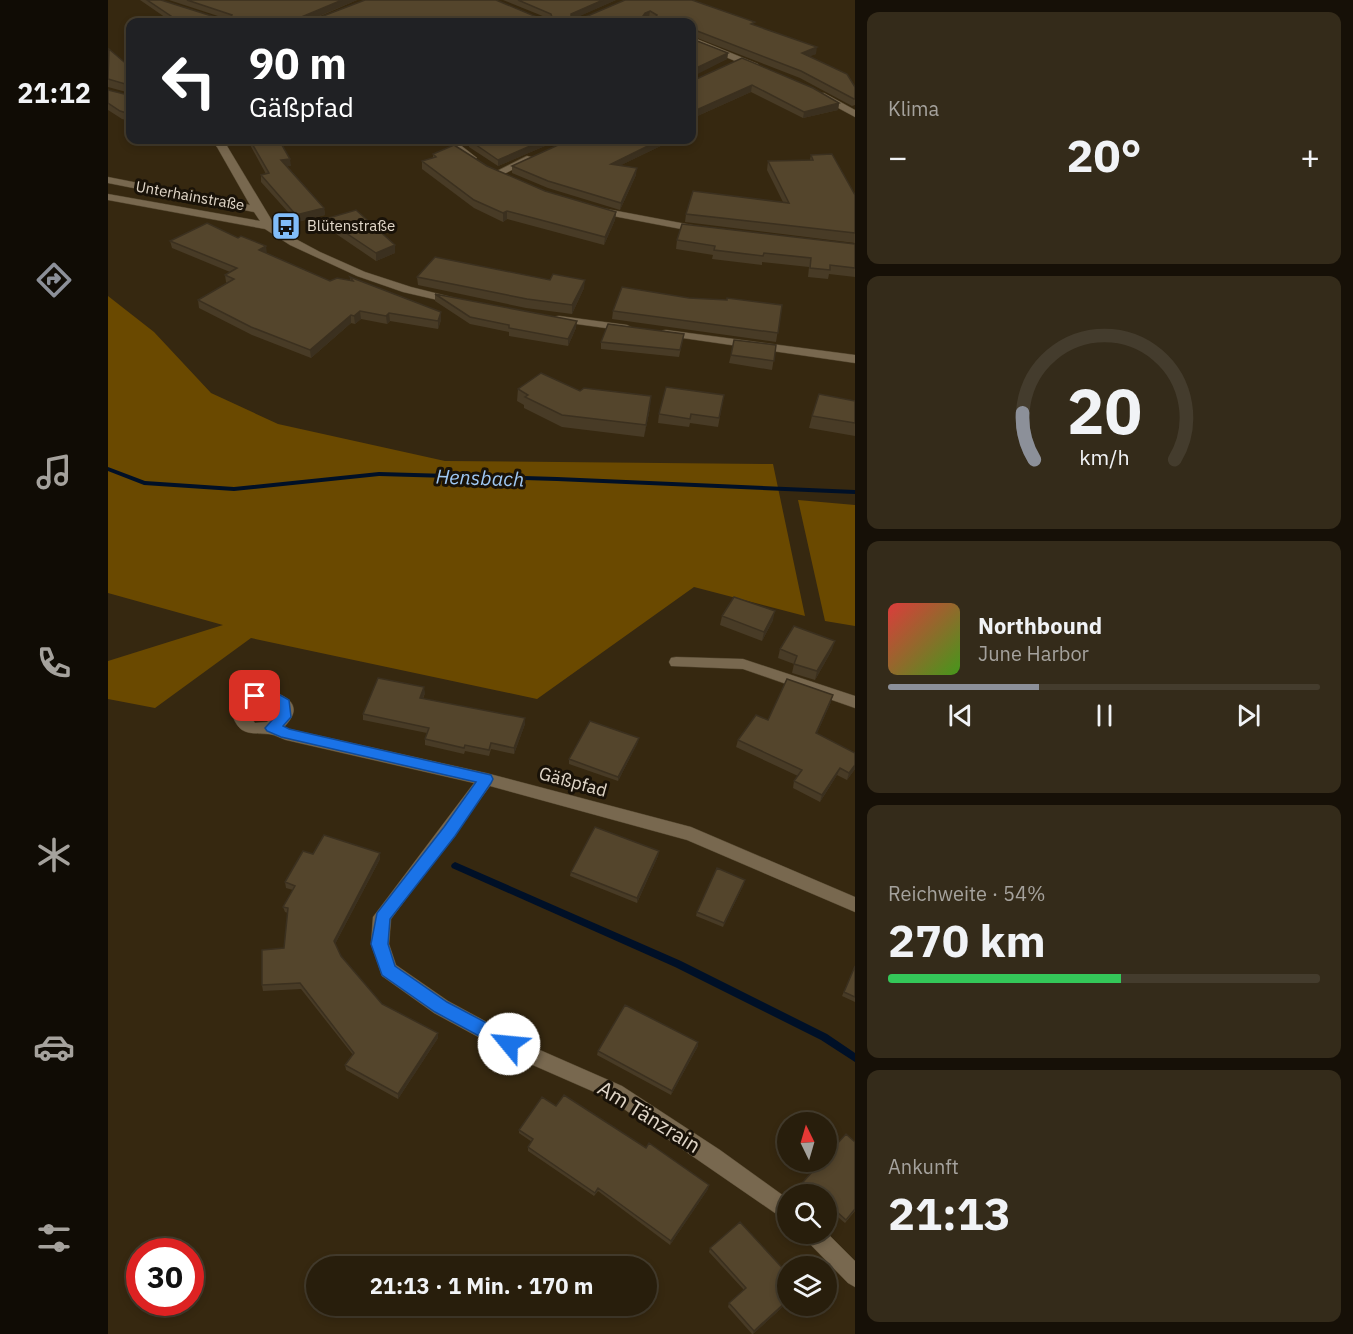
<!DOCTYPE html>
<html lang="de">
<head>
<meta charset="utf-8">
<style>
	body { margin:0; font-family:"IBM Plex Sans",sans-serif; background:#342b1a; color:#f1f3f6; height:100vh; display:flex; flex-direction:column; font-size:22px; white-space:nowrap }
	* { box-sizing:border-box; margin:0 }
	p { font-size:20px; color:#a5a29d }
	.icon { flex:none; width:33px; height:33px; fill:none; stroke:currentColor; stroke-width:2; stroke-linecap:round; stroke-linejoin:round }
	.map { position:relative; flex:1; overflow:hidden }
	.side { display:flex; flex-direction:column; gap:12px; padding:12px; background:#161007; width:498px }
	.side>* { flex:none }
	.guide { position:absolute; left:18px; top:18px; width:570px; height:126px; border-radius:12px; box-shadow:0 3px 9px #0003,0 0 0 2px #443c2d; background:#202124; color:#fff; overflow:hidden }
	.needle { width:39px; rotate:355deg }
	.tools { position:absolute; left:669px; top:1112px; display:grid; gap:12px }
	.tools a { display:grid; place-items:center; width:60px; height:60px; border-radius:50%; background:#281e0c; box-shadow:0 3px 9px #0003,0 0 0 2px #443c2d; font-size:30px }
	.speed { position:absolute; left:18px; top:1238px; display:flex; gap:12px; font-size:30px; font-weight:700; text-align:center }
	.speed>* { display:grid; place-content:center; width:78px; height:78px; border-radius:50%; background:#281e0c; box-shadow:0 3px 9px #0003,0 0 0 2px #443c2d; line-height:1 }
	.speed .limit { border:9px solid #d22; background:#fff; color:#111 }
	.pin { position:absolute; display:grid; place-items:center; width:51px; height:51px; color:#fff; margin:-26px; border-radius:12px; box-shadow:0 3px 9px #0006 }
	.me { position:absolute; width:66px; margin:-33px; rotate:298deg; stroke-linejoin:round; filter:drop-shadow(0 0 4px #0008) }
	.turn { display:flex; align-items:center; gap:21px; height:126px; padding:0 24px; font-size:27px }
	.turn .icon { width:78px; height:78px; stroke-width:2.5 }
	.turn b { display:block; font-size:42px; line-height:51px }
	.big { font-size:45px; font-weight:700; line-height:1.1 }
	.side .card { flex:1; display:flex; flex-direction:column; justify-content:center; gap:9px; min-width:0; padding:0 21px; border-radius:12px; background:#342b1a }
	.side .dial { align-items:center; gap:0 }
	.dial svg { height:156px; overflow:visible; fill:none; stroke:#443c2d; stroke-width:7; stroke-linecap:round; text-anchor:middle }
	.dial text { fill:#f1f3f6; stroke:none }
	.song { display:flex; align-items:center; gap:18px }
	.cover { width:72px; height:72px; border-radius:9px; background:linear-gradient(135deg,hsl(0 70% 55%),hsl(100 70% 35%)) }
	.played { height:6px; border-radius:3px; background:linear-gradient(90deg,#8c9099 35%,#443c2d 35%) }
	.keys { display:flex; justify-content:space-around; direction:ltr }
	.heat { display:flex; justify-content:space-between; align-items:center; font-size:33px; direction:ltr }
	.charge { height:9px; border-radius:4px; background:linear-gradient(90deg,#34c759 54%,#443c2d 0) }
	.trip { position:absolute; left:198px; top:1256px; width:351px; height:60px; border-radius:30px; background:#281e0c; box-shadow:0 3px 9px #0003,0 0 0 2px #443c2d; font-weight:700; line-height:60px; text-align:center }
	main { display:flex; flex:1; min-height:0 }
	.tab-bar { display:flex; flex-direction:column; width:108px; justify-content:space-around; align-items:center; background:#100c05; color:#a5a29d }
	.tab-bar .icon { width:42px; height:42px }
	.tab-bar .on { color:#8c9099 }
	.tab-bar b { font-size:27px; color:#f1f3f6 }
	.map>svg:first-child { display:block }
</style>
</head>
<body>
<main>
<nav class="tab-bar">
<b>21:12</b>
<svg class="icon on" aria-label="directions" viewBox="0 0 24 24"><path d="M12 3l9 9-9 9-9-9zM9 14v-3h6M13 9l2 2-2 2"/></svg>
<svg class="icon" aria-label="music" viewBox="0 0 24 24"><path d="M9 18V5l10-2v13"/><circle cx="6" cy="18" r="3"/><circle cx="16" cy="16" r="3"/></svg>
<svg class="icon" aria-label="phone" viewBox="0 0 24 24"><path d="M5 4h4l2 5-3 2q2 4 5 5l2-3 5 2v4C11 20 4 13 5 4z"/></svg>
<svg class="icon" aria-label="climate" viewBox="0 0 24 24"><path d="M12 3v18M4 7l16 10M4 17L20 7"/></svg>
<svg class="icon" aria-label="car" viewBox="0 0 24 24"><path d="M5 17H2v-5l4-1 3-4h7l3 4 3 1v5h-3M9 17h6M6 11h13"/><circle cx="7" cy="17" r="2"/><circle cx="17" cy="17" r="2"/></svg>
<svg class="icon" aria-label="filters" viewBox="0 0 24 24"><path d="M4 7h16M4 17h16"/><circle cx="9" cy="7" r="2"/><circle cx="15" cy="17" r="2"/></svg>
</nav>
<div class="map">
<svg width="747" height="1334" viewBox="0 0 747 1334">
	<rect width="100%" height="100%" fill="#362810"/>
	<path fill="#6a4900" d="M0,296L46,332L103,393L170,424L337,461L665,464L697,616L586,587L429,699L143,638L47,708L0,699V661L115,625L0,593Z
		M690,500L747,505V626L717,621Z"/>
	<g fill="none" stroke-linecap="round" stroke-linejoin="round">
		<path fill="#001027" fill-rule="evenodd" d="M0,467L37,481L126,487L271,472L449,477L747,490V494L449,481L271,476L126,491L36,485L0,471Z
			M347,862L573,961L719,1034L747,1053V1062L713,1040L567,967L344,868L343,866L344,864Z"/>
		<g stroke="#51442d" stroke-width="1">
			<path id="minor" d="M584,37L650,64L651,66L644,68L584,43Z
				M710,93H716L747,110V117L710,97Z
				M101,140L115,142L138,140L136,142L119,146L169,229L212,252L257,272L303,287L351,299L353,301L347,304L295,292L249,276L182,245L157,229L0,200V194L152,221L146,212L0,183V177L142,205L109,147Z
				M335,140H346L369,158L361,160Z
				M419,156L427,158L394,175L385,173Z
				M488,207L594,227L599,230L594,233L484,212V208Z
				M451,316L519,325L525,328L519,331L447,321V317Z
				M558,330L747,355V363L554,335V331Z
				M568,657L635,659L747,696V708L635,669L563,666L561,662L563,658Z
				M156,689C176,694 199,704 176,727L181,729L378,773L583,827L747,897V912L579,840L382,786L283,919L281,944L288,965L340,1001L425,1047L514,1086L612,1150L680,1199V1222L500,1098L411,1059L326,1013L274,976L263,944L265,917L366,783L178,740C172,738 165,734 160,734C139,733 131,735 123,712L134,696ZM156,701L169,706L168,715L159,722L147,723L139,712L144,704Z
				M718,1232L747,1261V1287L740,1283L698,1240L695,1233Z"/>
		</g>
		<use href="#minor" fill="#78684f" fill-rule="evenodd"/>
	</g>
	<path fill="#483b26" d="M32,0H53L110,18H116L61,0H249L208,18H431L437,17L395,0H508L469,17L475,18L517,0L646,25L708,54L701,56L747,87V105L744,106L692,78L584,36V39L620,53L619,59L584,76V81L634,58L731,103L730,110L695,118L643,92L585,118L584,122V22H64Z
		M0,50L22,67V93L0,87Z
		M0,90L20,95L22,93V121L14,119L0,110Z
		M140,140H154L156,142L162,141L161,140H206L175,146L183,166H179L216,208L217,215L189,222L153,182V175L158,174L141,143Z
		M361,140H451L390,166L361,147Z
		M565,140L513,165L528,175L512,210L440,188L404,173V166Z
		M325,154L379,166L437,191L508,212L507,220L496,245L399,219L395,222L366,208L314,169V161L325,158Z
		M703,155L747,195V243L577,222L578,214L675,202L659,170L660,161L702,160Z
		M217,219L287,253L268,261L218,227Z
		M569,240L747,244V277L721,274L720,279L700,277L701,267L654,262V265L604,259L605,255L568,249Z
		M62,241L159,253L222,281L242,280V277L333,320L330,329L282,321L279,324L253,319L247,324L243,323L203,358L144,335L91,308L90,300L119,283L118,282L117,275L122,272L64,248Z
		M309,277L476,288L464,314L418,308L310,285Z
		M327,294L468,328L460,346L401,336V332L362,324L327,301Z
		M674,305L668,342L504,319L505,311Z
		M576,334L571,357L493,349V342Z
		M668,345L664,370L621,363L623,355Z
		M410,389L472,391L542,408L536,437L454,427L416,408V405L409,401Z
		M616,395L610,427L582,423L581,427L550,423L551,414Z
		M747,401V436L701,428L704,416Z
		M614,616L665,620L654,641L612,625Z
		M672,649L724,650L707,680L684,673L686,664L670,658Z
		M317,693L315,699L417,718V724L406,754L383,749L381,756L357,751L356,754L317,745V739L319,733L255,720V714Z
		M723,702L709,733L747,769L739,780L729,775L712,802L685,788L686,781L690,776L628,747L630,740L660,720Z
		M530,742L510,781L461,764V759Z
		M551,851L550,856L529,903L462,876L463,872Z
		M205,854L272,859L227,944L233,956L274,1004L330,1038L290,1099L238,1070L237,1065L245,1055L193,989L155,991L154,985L176,948L180,913L177,912L175,907L185,890L178,888L177,882Z
		M636,884L615,927L588,916L589,912Z
		M747,966V1002L734,996Z
		M590,1042V1046L563,1095L489,1055L490,1051Z
		M448,1106L600,1189L562,1245L490,1191L486,1196L420,1151V1147L424,1142L411,1133V1130Z
		M738,1134L747,1142V1211L737,1223L718,1207V1194H703L694,1186L695,1182L714,1161H718V1156Z
		M602,1248L680,1274V1302L645,1334H644L620,1307L621,1303L636,1290L601,1252Z"/>
	<path fill="#3b301f" d="M234,0H249L197,22L196,16Z
		M495,0H508L463,20L462,22L463,14Z
		M542,11L541,17L535,16L537,13Z
		M709,47L708,54L693,60L694,53Z
		M620,53L619,59L584,77V70Z
		M644,85L643,92L585,118L584,122V112Z
		M731,103L730,110L695,118L696,112Z
		M171,140H206L172,147Z
		M436,140H451L390,166V160Z
		M552,140H565L503,170V164Z
		M182,159L183,166L174,167L173,160Z
		M529,168L528,175L512,210L513,203Z
		M216,208L217,215L189,222L188,215Z
		M399,211V219L395,222V213Z
		M508,212L507,220L496,245L497,237Z
		M287,245V253L268,261V253Z
		M158,246L159,254L151,250Z
		M477,280L476,288L464,314V305Z
		M252,311L253,319L247,324L246,316Z
		M333,312V320L330,329V321Z
		M281,313L282,321L279,324L278,316Z
		M243,315V323L203,358L202,350Z
		M469,321L468,328L460,346V339Z
		M543,396L542,408L536,437L538,425Z
		M667,611L665,620L654,641L656,632Z
		M727,641L724,650L707,680L709,671Z
		M316,687L317,693L312,704V698Z
		M725,695L723,702L706,740L708,733Z
		M417,718V724L406,754V748Z
		M531,738L530,742L510,781V777Z
		M747,765V769L739,780L741,773Z
		M732,768L729,775L712,802L714,795Z
		M551,851L550,856L529,903V898Z
		M272,853V859L226,946V941Z
		M637,880L636,884L615,927L616,923Z
		M330,1033V1038L290,1099V1094Z
		M590,1042V1046L563,1095L564,1091Z
		M601,1185L600,1189L562,1245L563,1241Z
		M680,1300V1302L645,1334L646,1331Z"/>
	<path fill="#54452c" stroke="#3b301f" stroke-width="1.5" fill-rule="evenodd" d="M39,0H53L110,18H122L124,15L79,0H234L196,16L210,18L257,0H388L431,18L444,17L443,14L410,0H495L463,14V17L475,18L517,0H584L647,22L643,24L709,47L694,53L739,74L747,87V99H746L693,71L584,29V22H72ZM542,11L549,15L547,18L535,16L537,13Z
		M584,30V39L620,53L584,70V81L634,58L705,88L731,103L696,112L644,85L584,112Z
		M1,49L22,67V92L21,85L0,79Z
		M0,90L20,95L22,93V114L12,111L0,103Z
		M142,140H154L156,142L166,140H173H171L182,159L173,160L216,208L188,215L153,175L161,173Z
		M361,140H436L390,160Z
		M461,140H552L503,164L529,168L513,203L440,181L404,166Z
		M346,145L379,166L437,191L508,212L497,237L399,211L395,213L366,200L314,161L328,157L325,154Z
		M724,154L747,195V233L578,214L585,191L681,203L660,161L705,160L703,155Z
		M248,210L287,245L268,253L217,219Z
		M99,223L130,238L133,236L158,246L151,250L222,281L229,278L245,281L242,277L333,312L330,321L281,313L278,316L252,311L246,316L243,315L202,350L143,327L90,300L126,279L117,275L129,268L62,241Z
		M574,224L747,244V268L722,265V270L702,268L703,258L656,253L655,256L606,250L607,246L569,240Z
		M327,257L442,280L445,274L477,280L464,305L419,299L309,277Z
		M514,287L581,298L619,300V298L674,305L670,333L505,311Z
		M327,294L469,321L460,339L401,328V325L362,317Z
		M500,324L576,334L572,350L493,342Z
		M626,340L668,345L666,361L623,355Z
		M433,373L472,391L476,388L543,396L538,425L454,415L417,397L420,395L410,389Z
		M558,387L616,395L611,418L583,414L582,419L551,414Z
		M711,394L747,401V423L704,416Z
		M626,597L667,611L656,632L614,616Z
		M686,626L727,641L709,671L686,664L689,656L672,649Z
		M270,678L316,687L312,698L417,718L406,748L383,743L381,750L357,745L356,748L317,739L321,728L255,714Z
		M679,679L725,695L708,733L747,753V765L741,773L732,768L714,795L686,781L694,770L630,740L648,715L660,720Z
		M482,721L531,738L510,777L461,759Z
		M487,827L551,851L529,898L463,872Z
		M216,835L272,853L226,941L233,956L274,1004L330,1033L290,1094L237,1065L246,1053L192,983L154,985V950L176,948L180,908L175,907L187,886L177,882L195,851L205,854Z
		M609,868L637,880L616,923L589,912Z
		M747,966V997L736,992Z
		M517,1005L590,1042L564,1091L490,1051Z
		M456,1095L538,1148L541,1143L601,1185L563,1241L490,1188L487,1193L420,1147L425,1139L411,1130L434,1097L448,1106Z
		M738,1134L747,1142V1209L738,1220L718,1202V1194H709L695,1182L714,1161H718V1156Z
		M632,1222L680,1274V1300L646,1331L621,1303L638,1288L602,1248Z"/>
	<path fill="#1a73e8" stroke="#114b97" stroke-width="1.5" d="M147,691H165L181,700L183,717L175,726L181,729L383,775L385,779L383,783L347,836L282,919L280,944L287,966L339,1002L407,1038L410,1044L407,1049L401,1052L395,1049L327,1012L274,975L263,944L269,913L336,827L368,782L173,737L159,731L157,728L169,715L170,706L162,701L142,700L140,696L142,692Z"/>
	<defs>
		<g id="bus-square" transform="scale(1.5)"><rect x="-9" y="-9" width="18" height="18" rx="4" fill="#81bdfa" stroke="#191208"/><path d="M-5-6H5V4H4V6H2V4H-2V6H-4V4H-5ZM-3.5-4V0h7V-4ZM-3.5 1.2v1.5H-2V1.2ZM2 1.2v1.5H3.5V1.2Z" fill="#111"/></g>
	</defs>
	<g fill-rule="evenodd">
		<use href="#bus-square" x="178" y="226"/>
	</g>
	<g text-anchor="middle" stroke-width="6" stroke-linejoin="round" paint-order="stroke">
		<g font-size="15" fill="#e0d6c8" stroke="#191208">
			<text transform="translate(82 196) rotate(10)" y="5">Unterhainstraße</text>
		</g>
		<g font-size="15" fill="#e0d6c8" stroke="#191208" text-anchor="start">
			<text x="199" y="231">Blütenstraße</text>
		</g>
		<g font-size="18" fill="#e0d6c8" stroke="#191208">
			<text transform="translate(465 782) rotate(15)" y="6">Gäßpfad</text>
		</g>
		<g font-size="20" font-style="italic" fill="#9fc8f3" stroke="#191208">
			<text transform="translate(372 478) rotate(2)" y="7">Hensbach</text>
		</g>
		<g font-size="21" fill="#e0d6c8" stroke="#191208">
			<text transform="translate(541 1117) rotate(32)" y="7">Am Tänzrain</text>
		</g>
	</g>
</svg>
<div class="tools">
<a><svg class="needle" viewBox="-14 -14 28 28"><path d="M0-13l5 13h-10z" fill="#e53935"/><path d="M0 13l5-13h-10z" fill="#a5a29d"/></svg></a>
<a><svg class="icon" aria-label="search" viewBox="0 0 24 24"><circle cx="10" cy="10" r="6"/><path d="M15 15l6 6"/></svg></a>
<a><svg class="icon" aria-label="layers" viewBox="0 0 24 24"><path d="M12 4l9 5-9 5-9-5zM3 14l9 5 9-5"/></svg></a>
</div>
<div class="speed"><div class="limit">30</div></div>
<div class="pin" style="left:147px;top:696px;background:#d93025"><svg class="icon" aria-label="arrive" viewBox="0 0 24 24"><path d="M6 21V4h12l-3 4 3 4H6"/></svg></div>
<svg class="me" style="left:401px;top:1044px" viewBox="-20 -20 40 40"><circle r="19" fill="#fff"/><path d="M0-13L10 11 0 6-10 11z" fill="#1a73e8"/></svg>
<div class="trip">21:13 · 1 Min. · 170 m</div>
<div class="guide">
<div class="turn"><svg class="icon" aria-label="left" viewBox="0 0 24 24"><path d="M17 20v-9H6M10 6l-5 5 5 5"/></svg><div><b>90 m</b>Gäßpfad</div></div>
</div>
</div>
<section class="side">
<div class="card"><p>Klima</p>
<div class="heat"><a>−</a><b class="big">20°</b><a>+</a></div>
</div>
<div class="card dial"><svg viewBox="0 0 100 80">
<path d="M14 69A42 42 0 1 1 86 69"/>
<path d="M14 69A42 42 0 0 1 8 45" stroke="#8c9099"/>
<text x="50" y="56" font-size="32" font-weight="700">20</text>
<text x="50" y="72" font-size="11">km/h</text>
</svg></div>
<div class="card">
<div class="song"><i class="cover"></i><div><b>Northbound</b><p>June Harbor</p></div></div>
<div class="played"></div>
<div class="keys"><svg class="icon" aria-label="previous" viewBox="0 0 24 24"><path d="M18 5L8 12l10 7zM5 5v14"/></svg><svg class="icon" aria-label="pause" viewBox="0 0 24 24"><path d="M8 5v14M16 5v14"/></svg><svg class="icon" aria-label="next" viewBox="0 0 24 24"><path d="M6 5l10 7-10 7zM19 5v14"/></svg></div>
</div>
<div class="card"><p>Reichweite · 54%</p><b class="big">270 km</b><div class="charge"></div></div>
<div class="card"><p>Ankunft</p><b class="big">21:13</b></div>
</section>
</main>
</body>
</html>
